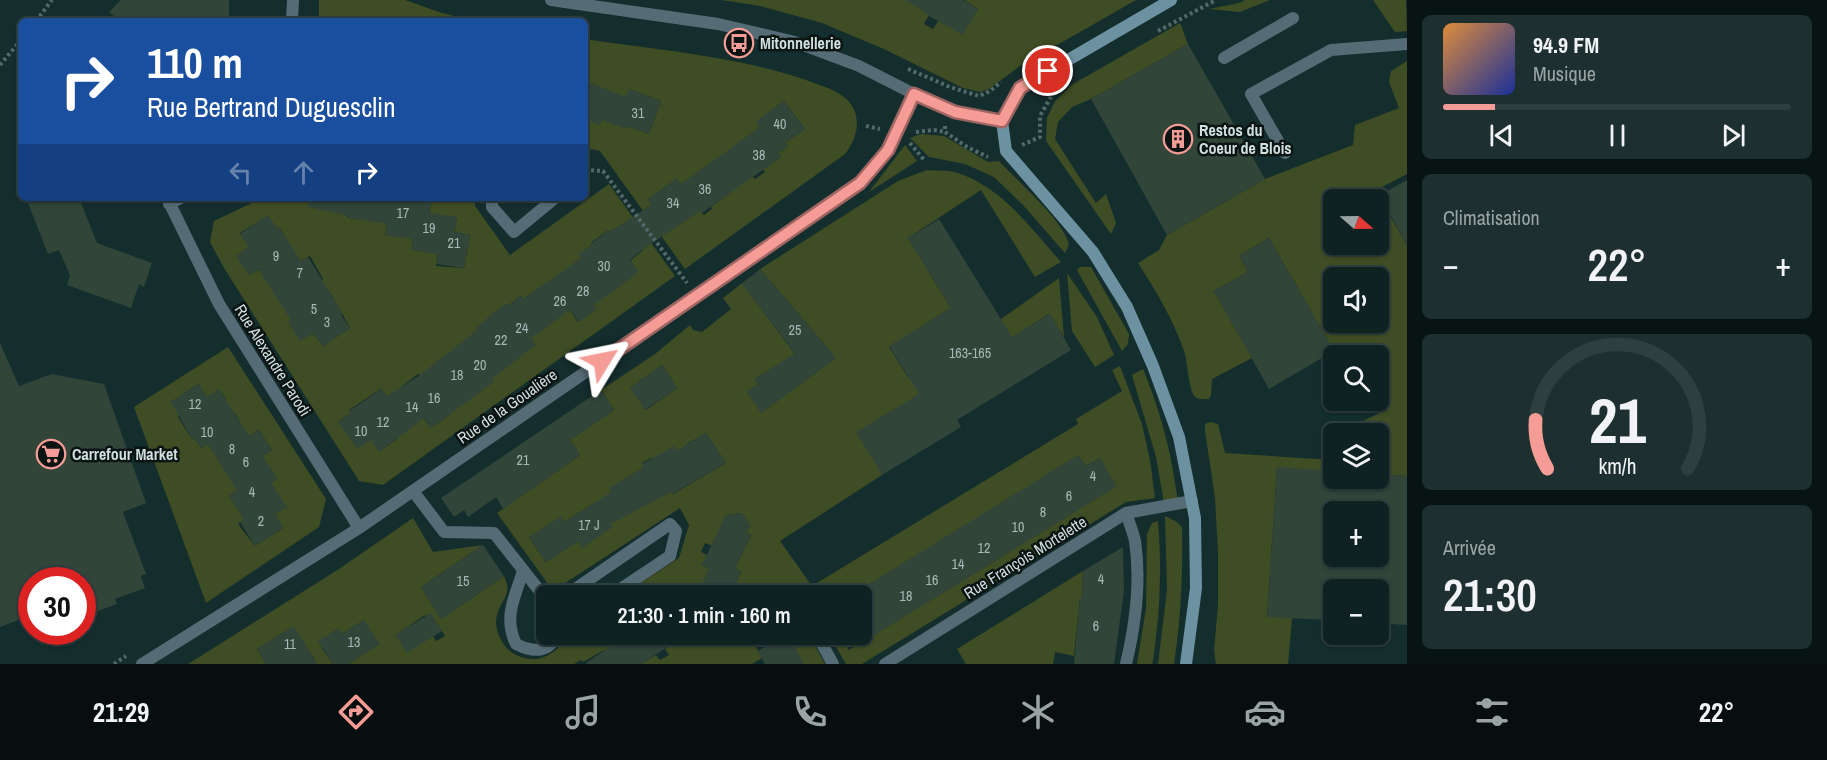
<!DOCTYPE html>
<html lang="fr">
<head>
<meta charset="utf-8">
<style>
	body { margin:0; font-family:"Archivo Narrow",sans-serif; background:#1d2f2f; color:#f1f3f6; height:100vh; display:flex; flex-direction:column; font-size:22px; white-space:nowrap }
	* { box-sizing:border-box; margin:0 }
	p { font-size:20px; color:#9ba4a5 }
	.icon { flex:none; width:33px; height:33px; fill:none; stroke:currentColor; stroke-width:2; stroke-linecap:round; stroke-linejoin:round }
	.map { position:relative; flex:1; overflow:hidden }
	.drawer { display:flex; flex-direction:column; gap:15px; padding:15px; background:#081313; width:420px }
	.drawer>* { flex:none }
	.top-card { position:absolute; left:18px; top:18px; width:570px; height:183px; border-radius:9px; box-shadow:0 2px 4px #0004,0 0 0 2px #2f3f40; background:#1a4fa0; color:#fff; overflow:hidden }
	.needle { width:39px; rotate:110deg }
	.fabs { position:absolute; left:1323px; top:189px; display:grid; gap:12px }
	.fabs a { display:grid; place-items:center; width:66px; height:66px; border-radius:9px; background:#0f2222; box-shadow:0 2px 4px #0004,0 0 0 2px #2f3f40; font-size:30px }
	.speed { position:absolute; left:18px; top:567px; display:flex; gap:12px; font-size:30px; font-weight:700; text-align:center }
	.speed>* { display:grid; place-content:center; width:78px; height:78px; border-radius:50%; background:#0f2222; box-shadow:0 2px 4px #0004,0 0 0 2px #2f3f40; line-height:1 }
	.speed .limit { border:9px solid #d22; background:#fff; color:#111 }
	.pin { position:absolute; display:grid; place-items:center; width:51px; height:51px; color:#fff; margin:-26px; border:3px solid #fff; border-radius:50%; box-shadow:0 2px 6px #0007 }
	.me { position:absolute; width:66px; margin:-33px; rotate:55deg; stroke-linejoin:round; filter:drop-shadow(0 0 4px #0008) }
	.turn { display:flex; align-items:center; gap:21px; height:126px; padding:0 30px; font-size:27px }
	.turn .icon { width:78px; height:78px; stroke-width:2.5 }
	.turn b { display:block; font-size:42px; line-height:51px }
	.lanes { display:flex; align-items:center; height:57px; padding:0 30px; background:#0003; justify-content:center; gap:30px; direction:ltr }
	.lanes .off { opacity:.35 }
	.big { font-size:45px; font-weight:600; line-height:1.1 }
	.drawer .tile { flex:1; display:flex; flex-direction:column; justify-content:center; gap:9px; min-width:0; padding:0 21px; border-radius:9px; background:#1d2f2f }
	.drawer .dial { align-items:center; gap:0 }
	.dial svg { height:156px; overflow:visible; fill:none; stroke:#2f3f40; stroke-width:7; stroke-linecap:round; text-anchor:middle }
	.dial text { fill:#f1f3f6; stroke:none }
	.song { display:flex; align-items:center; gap:18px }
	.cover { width:72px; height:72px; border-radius:9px; background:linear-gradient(135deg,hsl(30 70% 55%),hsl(230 70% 35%)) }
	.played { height:6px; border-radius:3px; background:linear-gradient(90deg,#f59c96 15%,#2f3f40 15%) }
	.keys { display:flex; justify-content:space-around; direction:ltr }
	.heat { display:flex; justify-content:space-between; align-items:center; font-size:33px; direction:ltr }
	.trip { position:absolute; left:536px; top:585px; width:336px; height:60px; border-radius:9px; background:#0f2222; box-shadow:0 2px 4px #0004,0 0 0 2px #2f3f40; font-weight:600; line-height:60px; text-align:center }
	.tab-bar { display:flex; height:96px; justify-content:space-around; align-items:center; background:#060e0e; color:#9ba4a5 }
	.tab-bar .icon { width:42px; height:42px }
	.tab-bar .active { color:#f59c96 }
	.tab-bar b { font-size:27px; color:#f1f3f6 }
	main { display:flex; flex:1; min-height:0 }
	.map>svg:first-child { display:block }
</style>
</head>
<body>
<main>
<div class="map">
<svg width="1407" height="664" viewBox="0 0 1407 664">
	<rect width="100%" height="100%" fill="#142e2d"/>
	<path fill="#3f4d24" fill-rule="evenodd" d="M319,0H405L442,13L474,21H319Z
		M721,0H913L929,15L924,24L933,29L939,20L978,9L964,0H1136L1059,44L1040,51L989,89L980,92L963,88L884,49L822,23L760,6Z
		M1245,0H1270L1240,12L1209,9L1239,3Z
		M1373,0H1406L1407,31L1395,32Z
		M1180,23L1188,44L1091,99L1072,107L1058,122L1055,139L1096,203L1106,194L1116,223L1111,234L1046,141L1047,118L1055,101L1073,84Z
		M585,39C657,50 737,56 806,80C818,85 833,88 844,97C863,112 859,137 845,154L685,269L600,151L585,148V119L600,124L612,92L585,81ZM629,89L661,101L649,134L627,126ZM784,101L805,129L785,143L788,146L778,153L781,157L763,169L765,172L755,179L732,148L760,127L757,121ZM676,179L681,184L729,193L711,207L712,209L704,215L697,207L671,230L648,199Z
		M1407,61V174L1376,190L1407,246V476L1379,474L1378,434L1358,433L1359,423L1386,410L1379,395L1378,356L1357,355L1352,345L1334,351L1269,238L1239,256L1248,272L1214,291L1252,358L1212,379L1211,395L1209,399C1204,399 1199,400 1195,397C1188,389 1188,362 1184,351C1173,319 1156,291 1138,263L1159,250L1167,235L1265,179L1353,145L1355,125L1399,108L1389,82L1391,71ZM1334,200H1378V244H1334ZM1334,278H1378V322H1334Z
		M921,134L944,136L988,162L999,161C1016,180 1065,222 1069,245L1065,253L1023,205L994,177L965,164L929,157L910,138Z
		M905,145L917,161L869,192Z
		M927,170C936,171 946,170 955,172C1001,186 1030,227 1061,262L1035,277L981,190L908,238L951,308L889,347L908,377L920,370L931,387L882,475L780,541L812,586L1078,424L1076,419L1122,391L1112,370L1120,366L1142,424L1150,460L1155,498L1126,502L862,664H846L829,635L814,644L825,664H804L787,635H839L849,650L1006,554L889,572L866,586L861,596L730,595L741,572L735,568L751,535L746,533L750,525L741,513L726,515L713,546L705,543L701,552L707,555L702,565L711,569L698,591L707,595H622L679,558L689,525L680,508L553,591L497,513L580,455L570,440L614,410L601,390L655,354L690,325L693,330L702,332L731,309L723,298L750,277L765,295L756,302L802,363L767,377L764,373L755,379L758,384L747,392L762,412L836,358L760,269L898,181ZM662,365L677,388L646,410L633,392L638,382ZM706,433L726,463L673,494L671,491L622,510L610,488L645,469L642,463L651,458L653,461L674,447L678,455L689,450L687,444ZM1078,455L1086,466L1100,458L1116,486L1014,549ZM596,502L582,547L578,541L546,562L529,537L565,522Z
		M609,184L675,276L383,485L359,481L224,268L210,242L214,221L262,198H335L349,218L387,222L385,235L413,238L411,250L438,251L436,266L464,268L470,235L454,232L457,217L429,216L431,201L403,198H475V206L510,255ZM268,216L277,229L280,228L299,262L310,256L323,279L320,282L331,294L350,328L323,346L262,267L249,275L237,256L249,247L240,233ZM624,223L643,250L588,297L578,322L570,310L583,260L592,245L591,243L608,230L610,232ZM521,296L540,322L485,370L449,415L431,428L422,416L389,427L397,439L380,451L371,440L338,422L351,413L349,410L381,389L389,399L402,389L401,387L418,374L421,376L455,348L480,333L476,328L506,304L507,306Z
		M1080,267H1091L1129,334L1128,344L1122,351L1077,270Z
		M1067,273L1097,317L1114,355L1095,367L1072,331Z
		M1059,278L1064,337L1049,314L998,346L987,329Z
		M228,347L326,499L319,527L206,603L134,407ZM198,384L207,397L219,390L226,399L213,407L235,413L240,422L237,425L246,438L259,430L272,450L259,458L271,469L277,479L265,487L286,506L275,514L283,528L255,546L238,524L246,518L229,496L240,489L210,442L201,448L194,438L192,439L178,417L179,415L171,402Z
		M1143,369C1162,416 1171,451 1178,502L1164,503L1156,457L1132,375Z
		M1210,422L1218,424L1225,453L1333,460V471L1277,468L1267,616L1292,618L1288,664H1216L1214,651L1218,605V553L1215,498L1205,431V424Z
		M1165,516L1177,522L1182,527C1183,573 1181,619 1174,664H1158L1167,590Z
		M413,518L433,552L483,545L421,587L441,619L504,576C513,596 501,599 497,615C493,630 503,649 516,655C525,659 535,661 544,657C556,652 561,645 567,635H628L613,664L604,650L583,662L581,660L574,664H348L379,644L364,620L342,634L338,629L330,634L333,640L322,648L333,664H310L315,660L293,627L257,649L266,664H188L339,569ZM425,615L436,630L440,628L445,636L436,641L431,633L396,635Z
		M1158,521C1162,571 1160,611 1153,661L1152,664H1137L1146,608L1147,534L1152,523Z
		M1083,571L1082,598H1080L1074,656L1055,652L1053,664H966L957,649Z
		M673,635H769L754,643L762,658L752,664H641L656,655L660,660L669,655L665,649L674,642L670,636Z"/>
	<path fill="#314539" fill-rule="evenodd" d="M121,0H229V21H120L109,12Z
		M905,0H963L978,9L963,35L929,16V15Z
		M1188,44L1265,179L1167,235L1091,99Z
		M585,81L626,97L629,89L661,101L649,134L627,126L626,129L602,120L600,125L585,119Z
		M784,101L805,129L785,143L788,146L778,153L781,157L702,213L700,211L643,249L630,260L639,272L594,305L597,309L579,322L570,310L531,338L536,345L492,379L494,382L431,428L424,418L379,452L371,440L357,449L338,422L351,413L349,411L382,389L387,396L420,375L477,330L476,328L498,309L506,304L507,306L521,296L523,299L581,258L578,254L592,245L591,244L608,230L610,232L652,204L648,199L677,178L681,184L760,127L756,121Z
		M1407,180V246L1380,195Z
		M26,198H79L97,243L152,263L144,287L139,284L131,308L67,285L70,275L59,250L48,254Z
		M308,198H412L431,201L429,213L457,217L454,232L470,235L464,268L436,264L438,254L411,250L413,239L385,235L387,224L349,218V216L308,207Z
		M268,215L277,229L279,227L301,261L308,257L343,314L341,315L350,328L323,346L313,333L300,341L288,322L291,320L258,269L249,275L236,256L249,247L240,234Z
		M939,219L1012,337L1050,314L1071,350L957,420L961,427L882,475L856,432L919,394L889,346L951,308L908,238Z
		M1269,238L1334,351L1269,389L1214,291L1248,272L1239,256Z
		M760,269L836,358L761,413L747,392L758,384L755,379L795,353L742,284Z
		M0,343L19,386L52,374L104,384L146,503L123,512L146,574L141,576L145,588L115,599L117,604L82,617V580H32V615L0,627Z
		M662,365L677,388L645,410L630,388Z
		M198,384L207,397L219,389L249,436L259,430L272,450L263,456L277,479L271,483L287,507L275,514L283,528L255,546L240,522L244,520L229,496L237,491L208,444L201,448L194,438L192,439L171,402Z
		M601,390L614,410L570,440L580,455L503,509L496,497L468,517L464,510L454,517L441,498Z
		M706,433L726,463L672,494L671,492L611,524L613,527L582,548L578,541L546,562L529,537L561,516L565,522L611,492L609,488L644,467L642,464L674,446L676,451Z
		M1078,455L1086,466L1100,458L1117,486L861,643V589Z
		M1277,467L1334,471V478H1378V474L1407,476V625L1378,623V590H1334V620L1267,617ZM1334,512H1378V556H1334Z
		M742,513L750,525L746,533L751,535L735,568L741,572L730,596H696L709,569L702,565L726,515Z
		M483,545L504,576L441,619L421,587Z
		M1123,547L1124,591L1114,664H1074L1080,598H1082L1083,571Z
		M431,613L442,631L407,653L395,635Z
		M364,620L380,644L348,664H333L318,641L338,629L342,634Z
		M294,626L317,664H266L257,649Z
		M628,634H687L641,664H585Z
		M787,634L804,664H765L758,651Z"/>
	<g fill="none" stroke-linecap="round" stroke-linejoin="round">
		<path stroke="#546a6a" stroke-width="4" stroke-dasharray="3 3" stroke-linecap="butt" d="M36,21L52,0
			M1158,31L1216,0
			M0,65L21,40
			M908,69L950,87L979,96L990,91L1001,82
			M866,126L880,129
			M945,126V132L967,147L988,157
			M916,132L934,130L945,132
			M910,143L925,161
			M1022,145L1040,137V116L1052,95L1064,86
			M585,170L603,171L687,283
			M114,664L126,656"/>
		<path stroke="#556c76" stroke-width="12" d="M1224,58L1293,18
			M1285,153L1251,94L1331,50L1407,44"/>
		<path stroke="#556c76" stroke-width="12" d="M551,0L718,24L795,42L859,66L914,94L955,112L1002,121
			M292,21L293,0
			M167,198L219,304L359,528
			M492,198V207L514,232L555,198
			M169,204L181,198
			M413,491L444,532L494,533L546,599
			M523,571C515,597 503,617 516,644C533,653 549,653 558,634
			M565,596L670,524L676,531L670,556L610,596
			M822,644L833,664
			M142,664L359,528L860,183L888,150L914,94
			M885,664L1126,513L1192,501
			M1126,664C1135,626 1141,580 1135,541C1133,532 1129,522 1126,513"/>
		<path stroke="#6c92a2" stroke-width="12" d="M1171,0L1020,88L1002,121L1006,151L1093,252L1127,307L1153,366L1179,437L1195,518L1196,588L1186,664"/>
	</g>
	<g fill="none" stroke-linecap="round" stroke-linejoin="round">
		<g stroke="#9f6562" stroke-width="15">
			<path id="route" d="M602,361L860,183L888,150L914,94L955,112L1002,121L1020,88L1048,71"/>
		</g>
		<use href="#route" stroke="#f59c96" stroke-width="10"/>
	</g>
	<defs>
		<g id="bus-ring" transform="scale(1.5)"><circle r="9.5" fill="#091413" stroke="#f59c96" stroke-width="1.5"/><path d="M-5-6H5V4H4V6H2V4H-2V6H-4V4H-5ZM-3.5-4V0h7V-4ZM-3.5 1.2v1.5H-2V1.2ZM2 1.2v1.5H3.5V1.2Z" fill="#f59c96"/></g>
		<g id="building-ring" transform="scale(1.5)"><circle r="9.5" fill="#091413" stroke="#f59c96" stroke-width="1.5"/><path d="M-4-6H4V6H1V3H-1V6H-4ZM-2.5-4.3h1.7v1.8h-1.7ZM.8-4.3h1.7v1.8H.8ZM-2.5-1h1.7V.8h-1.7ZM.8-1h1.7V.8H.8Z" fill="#f59c96"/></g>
		<g id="supermarket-ring" transform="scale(1.5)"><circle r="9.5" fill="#091413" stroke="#f59c96" stroke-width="1.5"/><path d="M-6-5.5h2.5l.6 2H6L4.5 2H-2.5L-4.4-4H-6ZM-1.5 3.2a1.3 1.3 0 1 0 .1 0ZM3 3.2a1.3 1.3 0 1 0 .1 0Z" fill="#f59c96"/></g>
	</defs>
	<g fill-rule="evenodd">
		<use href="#bus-ring" x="739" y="43"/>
		<use href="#building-ring" x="1178" y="139"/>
		<use href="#supermarket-ring" x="51" y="454"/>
	</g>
	<g text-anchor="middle" stroke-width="5" stroke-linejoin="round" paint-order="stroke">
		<g font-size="14" fill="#a9b8b6">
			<text x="638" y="118">31</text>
			<text x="780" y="129">40</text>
			<text x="759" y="160">38</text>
			<text x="705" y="194">36</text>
			<text x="673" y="208">34</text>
			<text x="403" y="218">17</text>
			<text x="429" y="233">19</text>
			<text x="454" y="248">21</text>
			<text x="276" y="261">9</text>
			<text x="604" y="271">30</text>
			<text x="300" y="278">7</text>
			<text x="583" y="296">28</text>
			<text x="560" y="306">26</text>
			<text x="314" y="314">5</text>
			<text x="327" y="327">3</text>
			<text x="522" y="333">24</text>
			<text x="795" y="335">25</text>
			<text x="501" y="345">22</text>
			<text x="970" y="358">163-165</text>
			<text x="480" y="370">20</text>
			<text x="457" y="380">18</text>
			<text x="434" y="403">16</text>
			<text x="195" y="409">12</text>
			<text x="412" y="412">14</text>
			<text x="383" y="427">12</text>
			<text x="361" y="436">10</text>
			<text x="207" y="437">10</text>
			<text x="232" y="454">8</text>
			<text x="523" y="465">21</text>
			<text x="246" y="467">6</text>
			<text x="1093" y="481">4</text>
			<text x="252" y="497">4</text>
			<text x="1069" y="501">6</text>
			<text x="1043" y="517">8</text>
			<text x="261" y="526">2</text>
			<text x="589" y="530">17 J</text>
			<text x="1018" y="532">10</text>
			<text x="984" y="553">12</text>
			<text x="958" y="569">14</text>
			<text x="1101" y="584">4</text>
			<text x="932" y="585">16</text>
			<text x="463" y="586">15</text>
			<text x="906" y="601">18</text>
			<text x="1096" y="631">6</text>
			<text x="354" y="647">13</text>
			<text x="290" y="649">11</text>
		</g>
		<g font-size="16" font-weight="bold" fill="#d1dfdf" stroke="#091413" text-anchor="start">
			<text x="760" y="49">Mitonnellerie</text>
			<text x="1199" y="136">Restos du<tspan x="1199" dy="18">Coeur de Blois</tspan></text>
			<text x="72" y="460">Carrefour Market</text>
		</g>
		<g font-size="16" fill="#d1dfdf" stroke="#091413">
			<text transform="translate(273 360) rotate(58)" y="6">Rue Alexandre Parodi</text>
			<text transform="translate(507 406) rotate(-35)" y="6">Rue de la Goualière</text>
			<text transform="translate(1025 557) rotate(-32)" y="6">Rue François Mortelette</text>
		</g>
	</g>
</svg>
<div class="fabs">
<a><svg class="needle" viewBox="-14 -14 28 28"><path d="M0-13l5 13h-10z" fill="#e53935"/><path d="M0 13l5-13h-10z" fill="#9ba4a5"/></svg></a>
<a><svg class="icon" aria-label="sound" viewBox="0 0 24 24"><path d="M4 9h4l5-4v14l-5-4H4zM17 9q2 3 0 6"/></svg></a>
<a><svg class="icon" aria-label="search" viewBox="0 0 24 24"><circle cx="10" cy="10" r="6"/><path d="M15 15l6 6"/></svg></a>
<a><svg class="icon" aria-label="layers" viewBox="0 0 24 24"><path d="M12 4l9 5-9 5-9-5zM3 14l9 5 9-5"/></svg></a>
<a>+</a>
<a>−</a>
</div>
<div class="speed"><div class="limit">30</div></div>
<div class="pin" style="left:1048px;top:71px;background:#d93025"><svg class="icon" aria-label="arrive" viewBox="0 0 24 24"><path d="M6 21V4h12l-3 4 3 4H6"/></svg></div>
<svg class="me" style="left:602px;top:361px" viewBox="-20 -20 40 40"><path d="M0-17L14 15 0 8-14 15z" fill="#f59c96" stroke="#fff" stroke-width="4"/></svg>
<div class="trip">21:30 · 1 min · 160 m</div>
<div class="top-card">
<div class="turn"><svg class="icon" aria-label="right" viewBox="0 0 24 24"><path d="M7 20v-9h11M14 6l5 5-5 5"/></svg><div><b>110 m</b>Rue Bertrand Duguesclin</div></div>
<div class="lanes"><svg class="icon off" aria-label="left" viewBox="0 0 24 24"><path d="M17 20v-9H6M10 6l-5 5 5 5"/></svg><svg class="icon off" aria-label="ahead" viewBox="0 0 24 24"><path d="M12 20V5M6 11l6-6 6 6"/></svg><svg class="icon" aria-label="right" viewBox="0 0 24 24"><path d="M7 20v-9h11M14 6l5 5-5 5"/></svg></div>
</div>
</div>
<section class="drawer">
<div class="tile">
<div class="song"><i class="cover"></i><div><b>94.9 FM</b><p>Musique</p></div></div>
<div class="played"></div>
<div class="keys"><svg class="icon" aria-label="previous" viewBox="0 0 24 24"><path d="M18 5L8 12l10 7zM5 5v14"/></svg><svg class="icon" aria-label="pause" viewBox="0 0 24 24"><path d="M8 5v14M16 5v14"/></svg><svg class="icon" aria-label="next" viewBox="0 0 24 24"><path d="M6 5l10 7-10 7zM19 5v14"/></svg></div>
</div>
<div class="tile"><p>Climatisation</p>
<div class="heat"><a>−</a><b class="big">22°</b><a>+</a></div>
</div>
<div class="tile dial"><svg viewBox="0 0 100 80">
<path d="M14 69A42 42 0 1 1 86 69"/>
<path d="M14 69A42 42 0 0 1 8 44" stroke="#f59c96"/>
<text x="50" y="56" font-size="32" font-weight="700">21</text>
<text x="50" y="72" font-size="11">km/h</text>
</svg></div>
<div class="tile"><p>Arrivée</p><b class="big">21:30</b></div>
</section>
</main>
<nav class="tab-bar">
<b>21:29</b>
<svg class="icon active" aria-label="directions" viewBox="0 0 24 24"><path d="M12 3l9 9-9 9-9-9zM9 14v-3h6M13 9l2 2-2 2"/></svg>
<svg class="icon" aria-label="music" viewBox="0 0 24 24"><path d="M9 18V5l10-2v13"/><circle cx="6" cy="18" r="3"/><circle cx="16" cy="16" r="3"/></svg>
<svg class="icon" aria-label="phone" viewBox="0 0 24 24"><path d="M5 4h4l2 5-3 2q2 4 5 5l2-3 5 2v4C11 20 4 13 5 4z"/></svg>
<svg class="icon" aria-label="climate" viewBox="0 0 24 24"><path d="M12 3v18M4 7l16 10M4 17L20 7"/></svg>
<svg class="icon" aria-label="car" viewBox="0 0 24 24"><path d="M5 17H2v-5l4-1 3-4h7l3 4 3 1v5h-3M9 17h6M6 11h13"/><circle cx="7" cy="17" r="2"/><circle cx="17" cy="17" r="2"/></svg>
<svg class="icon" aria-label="filters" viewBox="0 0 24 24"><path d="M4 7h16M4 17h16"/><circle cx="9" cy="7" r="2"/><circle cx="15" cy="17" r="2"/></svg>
<b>22°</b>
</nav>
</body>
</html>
